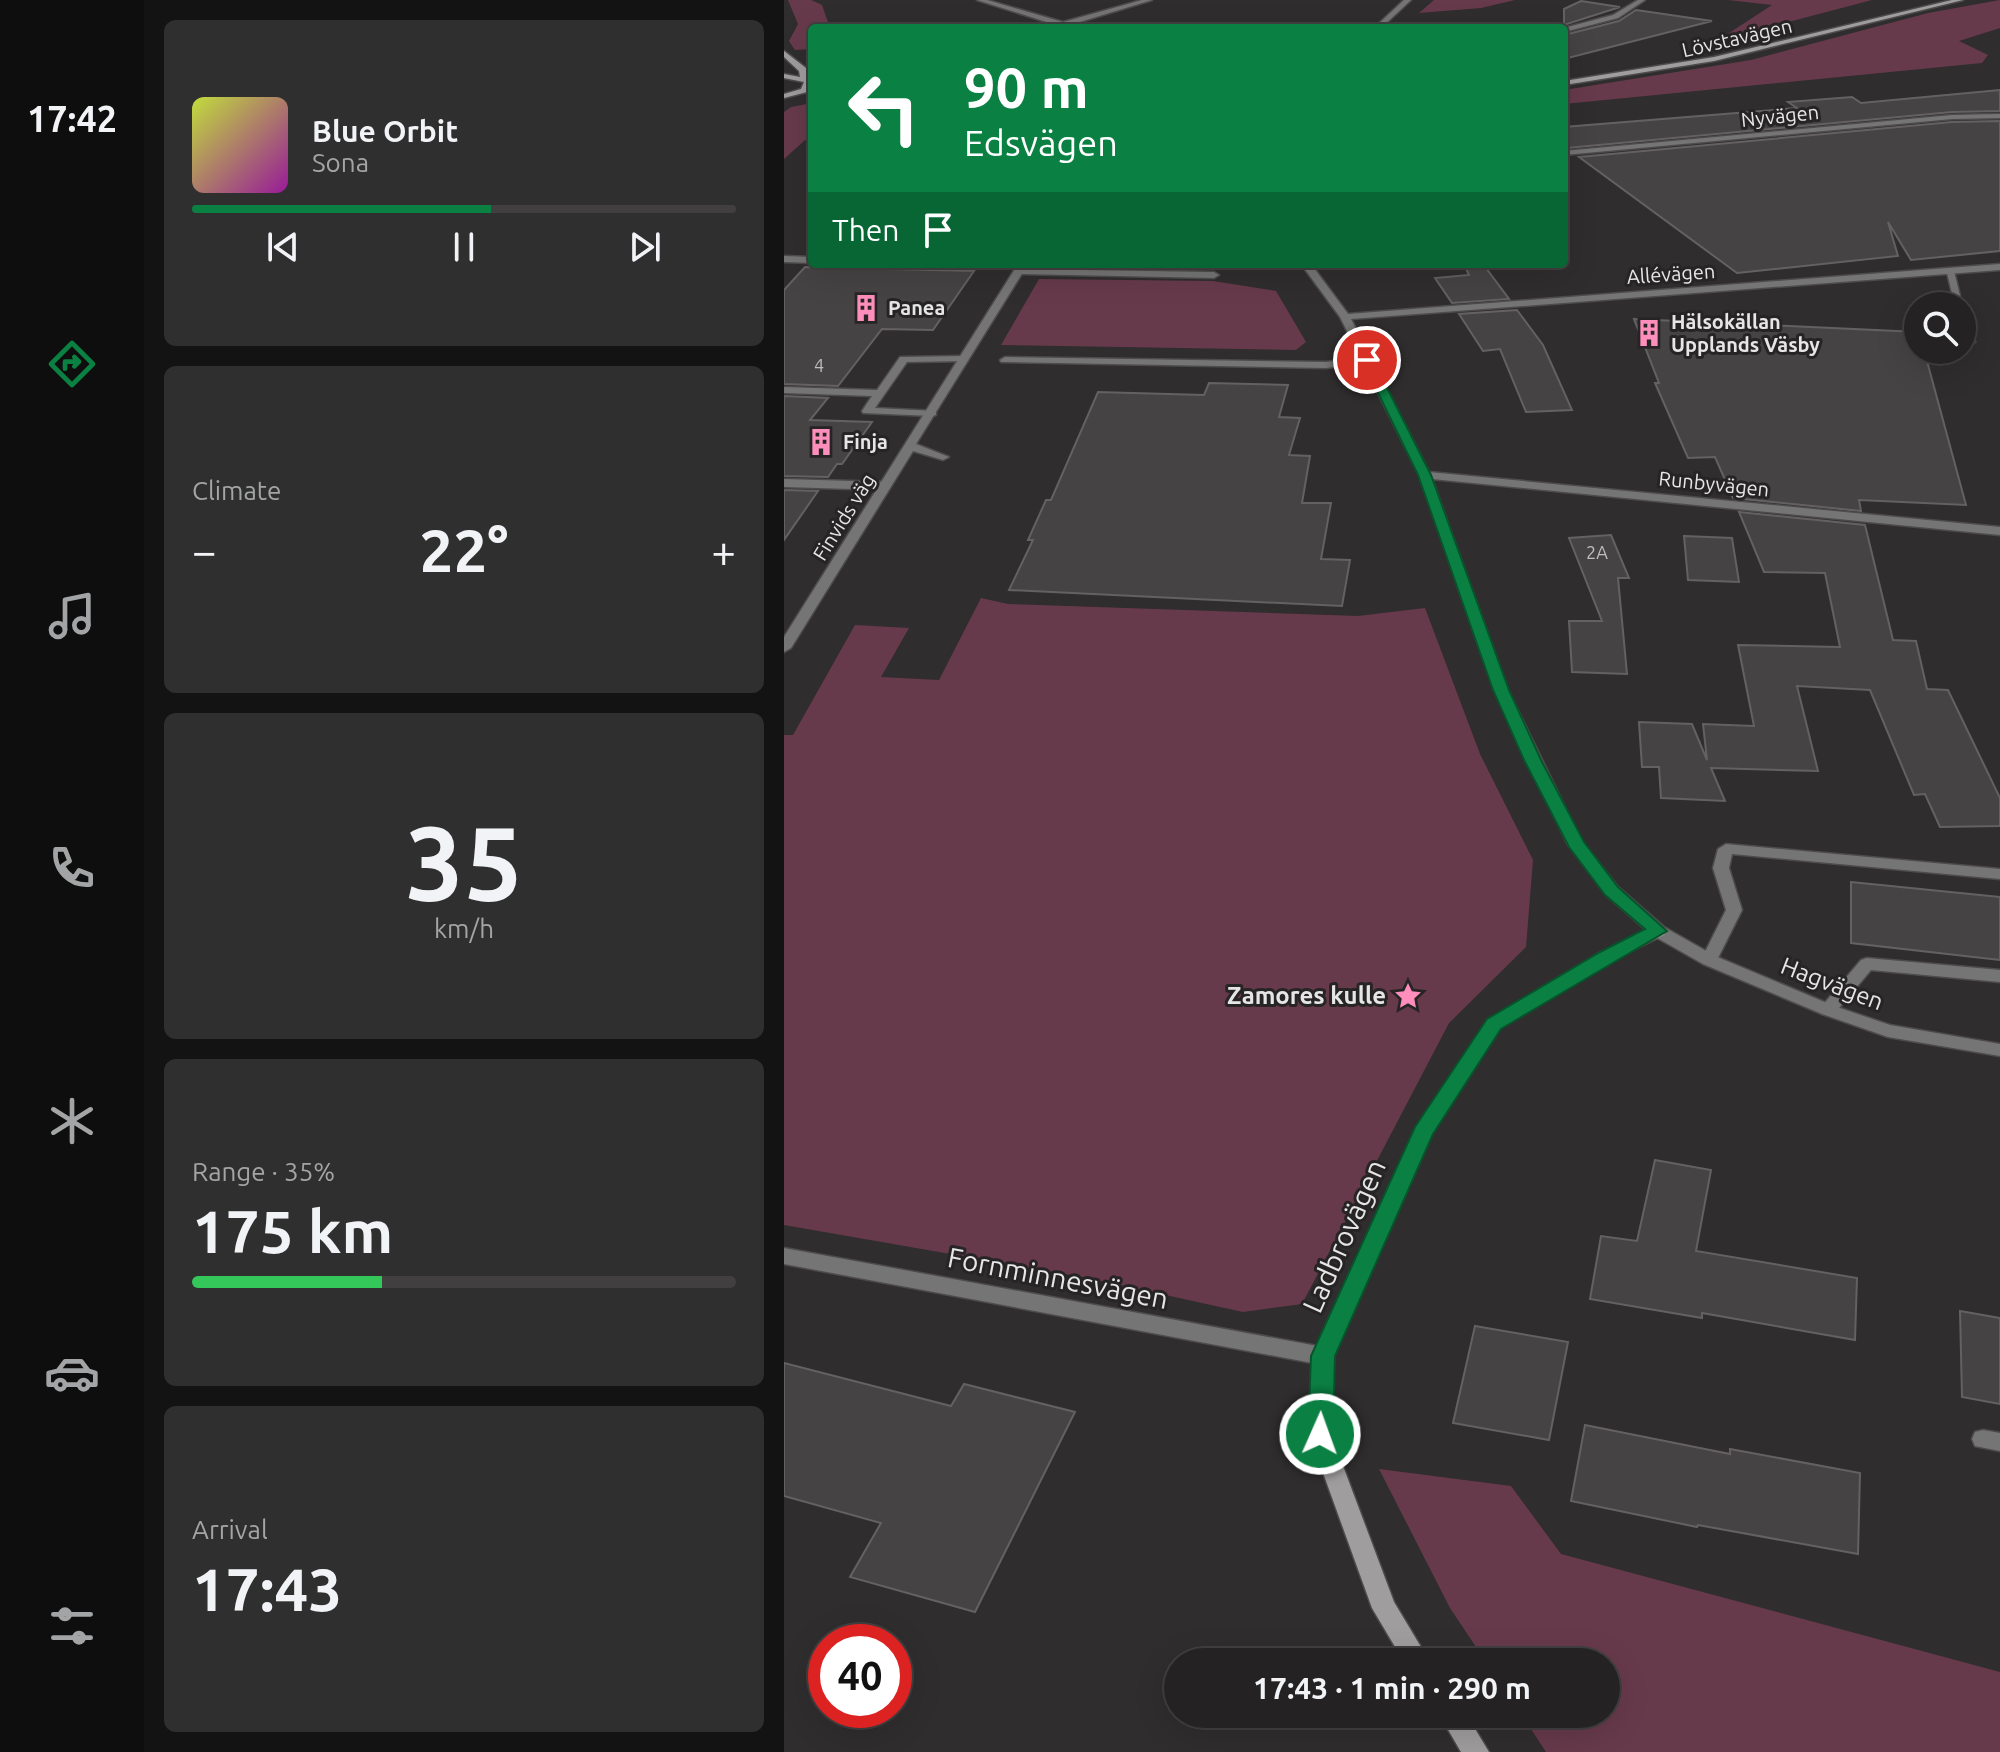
<!DOCTYPE html>
<html lang="en">
<head>
<meta charset="utf-8">
<style>
	body { margin:0; font-family:Ubuntu,sans-serif; background:#302f2f; color:#f1f3f6; height:100vh; display:flex; flex-direction:column; font-size:30px; white-space:nowrap }
	* { box-sizing:border-box; margin:0 }
	p { font-size:26px; color:#a3a4a5 }
	.icon { flex:none; width:44px; height:44px; fill:none; stroke:currentColor; stroke-width:2; stroke-linecap:round; stroke-linejoin:round }
	.map { position:relative; flex:1; overflow:hidden }
	.sheet { display:flex; flex-direction:column; gap:20px; padding:20px; background:#141313; width:640px }
	.sheet>* { flex:none }
	.top-card { position:absolute; left:24px; top:24px; width:760px; height:244px; border-radius:8px; box-shadow:0 8px 32px #0002,0 0 0 2px #413f40; background:#0b8043; color:#fff; overflow:hidden }
	.buttons { position:absolute; left:1120px; top:292px; display:grid; gap:16px }
	.buttons a { display:grid; place-items:center; width:72px; height:72px; border-radius:50%; background:#242222; box-shadow:0 8px 32px #0002,0 0 0 2px #413f40; font-size:40px }
	.speed { position:absolute; left:24px; top:1624px; display:flex; gap:16px; font-size:40px; font-weight:700; text-align:center }
	.speed>* { display:grid; place-content:center; width:104px; height:104px; border-radius:50%; background:#242222; box-shadow:0 8px 32px #0002,0 0 0 2px #413f40; line-height:1 }
	.speed .limit { border:12px solid #d22; background:#fff; color:#111 }
	.pin { position:absolute; display:grid; place-items:center; width:68px; height:68px; color:#fff; margin:-34px; border:4px solid #fff; border-radius:50%; box-shadow:0 2px 8px #0007 }
	.me { position:absolute; width:88px; margin:-44px; rotate:2deg; stroke-linejoin:round; filter:drop-shadow(0 0 6px #0008) }
	.turn { display:flex; align-items:center; gap:28px; height:168px; padding:0 24px; font-size:36px }
	.turn .icon { width:104px; height:104px; stroke-width:2.5 }
	.turn b { display:block; font-size:56px; line-height:68px }
	.then { display:flex; align-items:center; height:76px; padding:0 24px; background:#0003; gap:16px; font-size:30px }
	.big { font-size:60px; font-weight:700; line-height:1.1 }
	.sheet .widget { flex:1; display:flex; flex-direction:column; justify-content:center; gap:12px; min-width:0; padding:0 28px; border-radius:12px; background:#302f2f }
	.sheet .dial { align-items:center; gap:0 }
	.dial b { font-size:104px; line-height:1 }
	.song { display:flex; align-items:center; gap:24px }
	.cover { width:96px; height:96px; border-radius:12px; background:linear-gradient(135deg,hsl(70 70% 55%),hsl(300 70% 35%)) }
	.played { height:8px; border-radius:4px; background:linear-gradient(90deg,#0b8043 55%,#413f40 55%) }
	.keys { display:flex; justify-content:space-around; direction:ltr }
	.heat { display:flex; justify-content:space-between; align-items:center; font-size:44px; direction:ltr }
	.charge { height:12px; border-radius:6px; background:linear-gradient(90deg,#34c759 35%,#413f40 0) }
	.trip { position:absolute; left:380px; top:1648px; width:456px; height:80px; border-radius:40px; background:#242222; box-shadow:0 8px 32px #0002,0 0 0 2px #413f40; font-weight:700; line-height:80px; text-align:center }
	main { display:flex; flex:1; min-height:0 }
	.tabs { display:flex; flex-direction:column; width:144px; justify-content:space-around; align-items:center; background:#0e0e0e; color:#a3a4a5 }
	.tabs .icon { width:56px; height:56px }
	.tabs .active { color:#0b8043 }
	.tabs b { font-size:36px; color:#f1f3f6 }
	.map>svg:first-child { display:block }
</style>
</head>
<body>
<main>
<nav class="tabs">
<b>17:42</b>
<svg class="icon active" aria-label="directions" viewBox="0 0 24 24"><path d="M12 3l9 9-9 9-9-9zM9 14v-3h6M13 9l2 2-2 2"/></svg>
<svg class="icon" aria-label="music" viewBox="0 0 24 24"><path d="M9 18V5l10-2v13"/><circle cx="6" cy="18" r="3"/><circle cx="16" cy="16" r="3"/></svg>
<svg class="icon" aria-label="phone" viewBox="0 0 24 24"><path d="M5 4h4l2 5-3 2q2 4 5 5l2-3 5 2v4C11 20 4 13 5 4z"/></svg>
<svg class="icon" aria-label="climate" viewBox="0 0 24 24"><path d="M12 3v18M4 7l16 10M4 17L20 7"/></svg>
<svg class="icon" aria-label="car" viewBox="0 0 24 24"><path d="M5 17H2v-5l4-1 3-4h7l3 4 3 1v5h-3M9 17h6M6 11h13"/><circle cx="7" cy="17" r="2"/><circle cx="17" cy="17" r="2"/></svg>
<svg class="icon" aria-label="filters" viewBox="0 0 24 24"><path d="M4 7h16M4 17h16"/><circle cx="9" cy="7" r="2"/><circle cx="15" cy="17" r="2"/></svg>
</nav>
<section class="sheet">
<div class="widget">
<div class="song"><i class="cover"></i><div><b>Blue Orbit</b><p>Sona</p></div></div>
<div class="played"></div>
<div class="keys"><svg class="icon" aria-label="previous" viewBox="0 0 24 24"><path d="M18 5L8 12l10 7zM5 5v14"/></svg><svg class="icon" aria-label="pause" viewBox="0 0 24 24"><path d="M8 5v14M16 5v14"/></svg><svg class="icon" aria-label="next" viewBox="0 0 24 24"><path d="M6 5l10 7-10 7zM19 5v14"/></svg></div>
</div>
<div class="widget"><p>Climate</p>
<div class="heat"><a>−</a><b class="big">22°</b><a>+</a></div>
</div>
<div class="widget dial"><b>35</b><p>km/h</p></div>
<div class="widget"><p>Range · 35%</p><b class="big">175 km</b><div class="charge"></div></div>
<div class="widget"><p>Arrival</p><b class="big">17:43</b></div>
</section>
<div class="map">
<svg width="1216" height="1752" viewBox="0 0 1216 1752">
	<rect width="100%" height="100%" fill="#302d2e"/>
	<path fill="#673a4b" d="M4,0H27L38,5L46,28H28V49L11,50L5,41L14,24Z
		M650,0H731L697,8L635,13Z
		M944,0H1088L933,41L988,5Z
		M1216,0V28L1175,41L1204,55L1198,63L780,104V90L967,60L1144,13Z
		M28,103V134L0,159V112L7,107Z
		M255,279L429,281L492,291L522,342L512,350L217,345Z
		M197,598L224,604L574,616L641,608L696,754L749,860L742,947L665,1023L518,1304L459,1312L304,1278L0,1225V735H9L71,625L125,628L97,677L155,680Z
		M595,1469L727,1486L777,1554L1216,1672V1752H762L737,1714H822V1662H702L666,1608Z"/>
	<path fill="#464344" stroke="#646162" stroke-width="2" d="M797,1L836,7L780,25V9Z
		M852,10L928,21L780,59V35L835,21Z
		M1216,90V111L1168,112L783,148L780,145V127L1013,108L1004,102L1068,97L1077,103Z
		M1216,121V251L1127,260L1104,222L1114,256L953,273L795,157L1168,122Z
		M680,264H699L725,299L668,303L651,278L685,275Z
		M21,267L190,271L149,330L98,329L54,386L0,384V290Z
		M733,310L759,345L788,410L742,412L716,349L699,351L675,314Z
		M850,319L1134,332V350H1140L1182,505L1075,500L1077,511L949,498L931,457L904,458L871,383H875Z
		M425,383L504,385L495,417L516,418L505,455L526,456L518,503H547L537,559L566,560L558,606L225,590L249,540H244L262,500H267L314,392L420,395Z
		M0,396L44,398L26,420L88,422L58,464H53L44,477L0,476Z
		M0,490L34,491L0,540Z
		M955,512L1081,525L1109,640L1132,641L1143,689L1164,690L1216,798V826L1156,827L1141,794L1130,795L1086,690L1013,686L1034,771L927,768L941,801L877,798L875,767H858L855,722L908,724L923,760L919,724L970,726L954,645L1056,647L1041,573L980,572Z
		M827,535L845,578H834L843,674L788,672L785,621H818L785,538Z
		M900,536L948,538L955,582L904,580Z
		M1067,882L1216,897V960L1067,943Z
		M871,1160L927,1170L912,1251L1073,1278L1071,1340L918,1313V1318L806,1299L817,1236L853,1241Z
		M1176,1311L1216,1318V1404L1178,1397Z
		M691,1326L784,1342L765,1440L669,1423Z
		M0,1363L167,1406L180,1384L291,1412L191,1612L66,1577L97,1523L0,1496Z
		M801,1425L946,1454V1449L1076,1473L1074,1554L914,1525L913,1527L787,1501Z"/>
	<g fill="none" stroke-linecap="round" stroke-linejoin="round">
		<g stroke="#4d4b4b" stroke-width="3">
			<path id="lane" d="M0,256L28,257V263L0,262Z
				M232,269L430,272L435,275L430,278L235,274L230,271Z
				M1162,269L1170,271L1179,308L1171,306Z
				M1178,309L1183,312L1191,342L1182,340L1178,328Z
				M180,356L184,357V361L123,362L91,408L152,411V415L148,416L79,413L78,411L88,396L0,393V387L93,390L116,357Z
				M221,357L542,362L583,357L588,360L583,363L542,368L217,362L216,360Z
				M0,479L101,482L107,486L101,490L0,487Z
				M942,844L1216,869V879L948,854L945,868L958,910L933,960L925,966L917,960L942,910L929,868L934,849Z
				M1083,958L1216,970V982L1087,970L1050,1014H1038L1035,1010L1038,1006L1077,960Z
				M1199,1430L1216,1433V1451L1191,1446L1188,1439L1191,1432Z"/>
		</g>
		<g stroke="#4d4b4b" stroke-width="3">
			<path id="street" d="M193,0H203L279,22L358,0H368L286,25L293,28L275,26Z
				M620,0H627L597,28H590Z
				M854,0H861L834,18L780,32V28L829,15Z
				M1216,114V118L1168,119L780,155V151L1168,115Z
				M234,264H244L132,444L165,457L159,460L129,451L7,648L0,652V637Z
				M517,264H527L564,314L1216,264V270L567,319L645,472L1216,527V535L648,479L724,690L798,842L834,887L880,927L931,956L1050,1006L1106,1025L1216,1044V1056L1104,1037L1038,1014L919,964L868,935L822,895L783,843L710,690L635,475L556,317Z
				M0,1248L539,1347L547,1350L550,1356L547,1362L539,1365L0,1264Z"/>
		</g>
		<g stroke="#4d4b4b" stroke-width="3">
			<path id="secondary" d="M1168,0H1179L930,61L780,85V81L930,57Z
				M0,51L22,68L24,78L28,79L23,92L0,98V94L17,89L20,82L0,78V74L16,77L15,71L0,57Z
				M874,926L882,931L880,935L829,960L716,1028L648,1134L550,1356L547,1434L610,1602L646,1662H620L588,1608L525,1434L528,1356L630,1132L704,1020L817,952Z
				M655,1714H682L705,1752H677Z"/>
		</g>
		<use href="#lane" fill="#767575" fill-rule="evenodd"/>
		<use href="#street" fill="#767575" fill-rule="evenodd"/>
		<use href="#secondary" fill="#9f9d9d" fill-rule="evenodd"/>
	</g>
	<path fill="#0b8043" stroke="#07532c" stroke-width="2" d="M583,356L589,360L647,475L725,690L757,760L800,842L834,887L883,931L717,1029L649,1134L551,1356L549,1434L545,1441L536,1444L528,1441L524,1434L527,1356L631,1127L703,1019L816,952L861,929L821,895L785,847L740,760L709,690L634,475L578,360Z"/>
	<defs>
		<g id="building-bare" transform="scale(2.16)"><path d="M-4-6H4V6H1V3H-1V6H-4ZM-2.5-4.3h1.7v1.8h-1.7ZM.8-4.3h1.7v1.8H.8ZM-2.5-1h1.7V.8h-1.7ZM.8-1h1.7V.8H.8Z" fill="#fe8ebb" stroke="#262424" stroke-width="2.5" paint-order="stroke"/></g>
		<g id="sight-bare" transform="scale(2.16)"><path d="M0-6L1.8-2.2L6-1.7L2.9 1.2L3.7 5.4L0 3.3L-3.7 5.4L-2.9 1.2L-6-1.7L-1.8-2.2Z" fill="#fe8ebb" stroke="#262424" stroke-width="2.5" paint-order="stroke"/></g>
	</defs>
	<g fill-rule="evenodd">
		<use href="#building-bare" x="82" y="308"/>
		<use href="#building-bare" x="865" y="333"/>
		<use href="#building-bare" x="37" y="442"/>
		<use href="#sight-bare" x="624" y="996"/>
	</g>
	<g text-anchor="middle" stroke-width="6" stroke-linejoin="round" paint-order="stroke">
		<g font-size="18" fill="#bfbdbe">
			<text x="35" y="372">4</text>
			<text x="813" y="559">2A</text>
		</g>
		<g font-size="20" fill="#e7e6e6" stroke="#262424">
			<text transform="translate(953 38) rotate(-13)" y="7">Lövstavägen</text>
			<text transform="translate(996 116) rotate(-6)" y="7">Nyvägen</text>
			<text transform="translate(887 274) rotate(-4)" y="7">Allévägen</text>
			<text transform="translate(930 484) rotate(6)" y="7">Runbyvägen</text>
			<text transform="translate(60 517) rotate(-58)" y="7">Finvids väg</text>
		</g>
		<g font-size="20" font-weight="bold" fill="#e7e6e6" stroke="#262424" text-anchor="start">
			<text x="104" y="315">Panea</text>
			<text x="887" y="329">Hälsokällan<tspan x="887" dy="23">Upplands Väsby</tspan></text>
			<text x="59" y="449">Finja</text>
		</g>
		<g font-size="24" fill="#e7e6e6" stroke="#262424">
			<text transform="translate(1048 984) rotate(21)" y="8">Hagvägen</text>
		</g>
		<g font-size="24" font-weight="bold" fill="#e7e6e6" stroke="#262424" text-anchor="end">
			<text x="602" y="1004">Zamores kulle</text>
		</g>
		<g font-size="28" fill="#e7e6e6" stroke="#262424">
			<text transform="translate(560 1236) rotate(-66)" y="10">Ladbrovägen</text>
			<text transform="translate(274 1278) rotate(11)" y="10">Fornminnesvägen</text>
		</g>
	</g>
</svg>
<div class="buttons">
<a><svg class="icon" aria-label="search" viewBox="0 0 24 24"><circle cx="10" cy="10" r="6"/><path d="M15 15l6 6"/></svg></a>
</div>
<div class="speed"><div class="limit">40</div></div>
<div class="pin" style="left:583px;top:360px;background:#d93025"><svg class="icon" aria-label="arrive" viewBox="0 0 24 24"><path d="M6 21V4h12l-3 4 3 4H6"/></svg></div>
<svg class="me" style="left:536px;top:1434px" viewBox="-20 -20 40 40"><circle r="17" fill="#0b8043" stroke="#fff" stroke-width="3"/><path d="M0-11L8 9 0 5-8 9z" fill="#fff"/></svg>
<div class="trip">17:43 · 1 min · 290 m</div>
<div class="top-card">
<div class="turn"><svg class="icon" aria-label="left" viewBox="0 0 24 24"><path d="M17 20v-9H6M10 6l-5 5 5 5"/></svg><div><b>90 m</b>Edsvägen</div></div>
<div class="then">Then<svg class="icon" aria-label="arrive" viewBox="0 0 24 24"><path d="M6 21V4h12l-3 4 3 4H6"/></svg></div>
</div>
</div>
</main>
</body>
</html>
